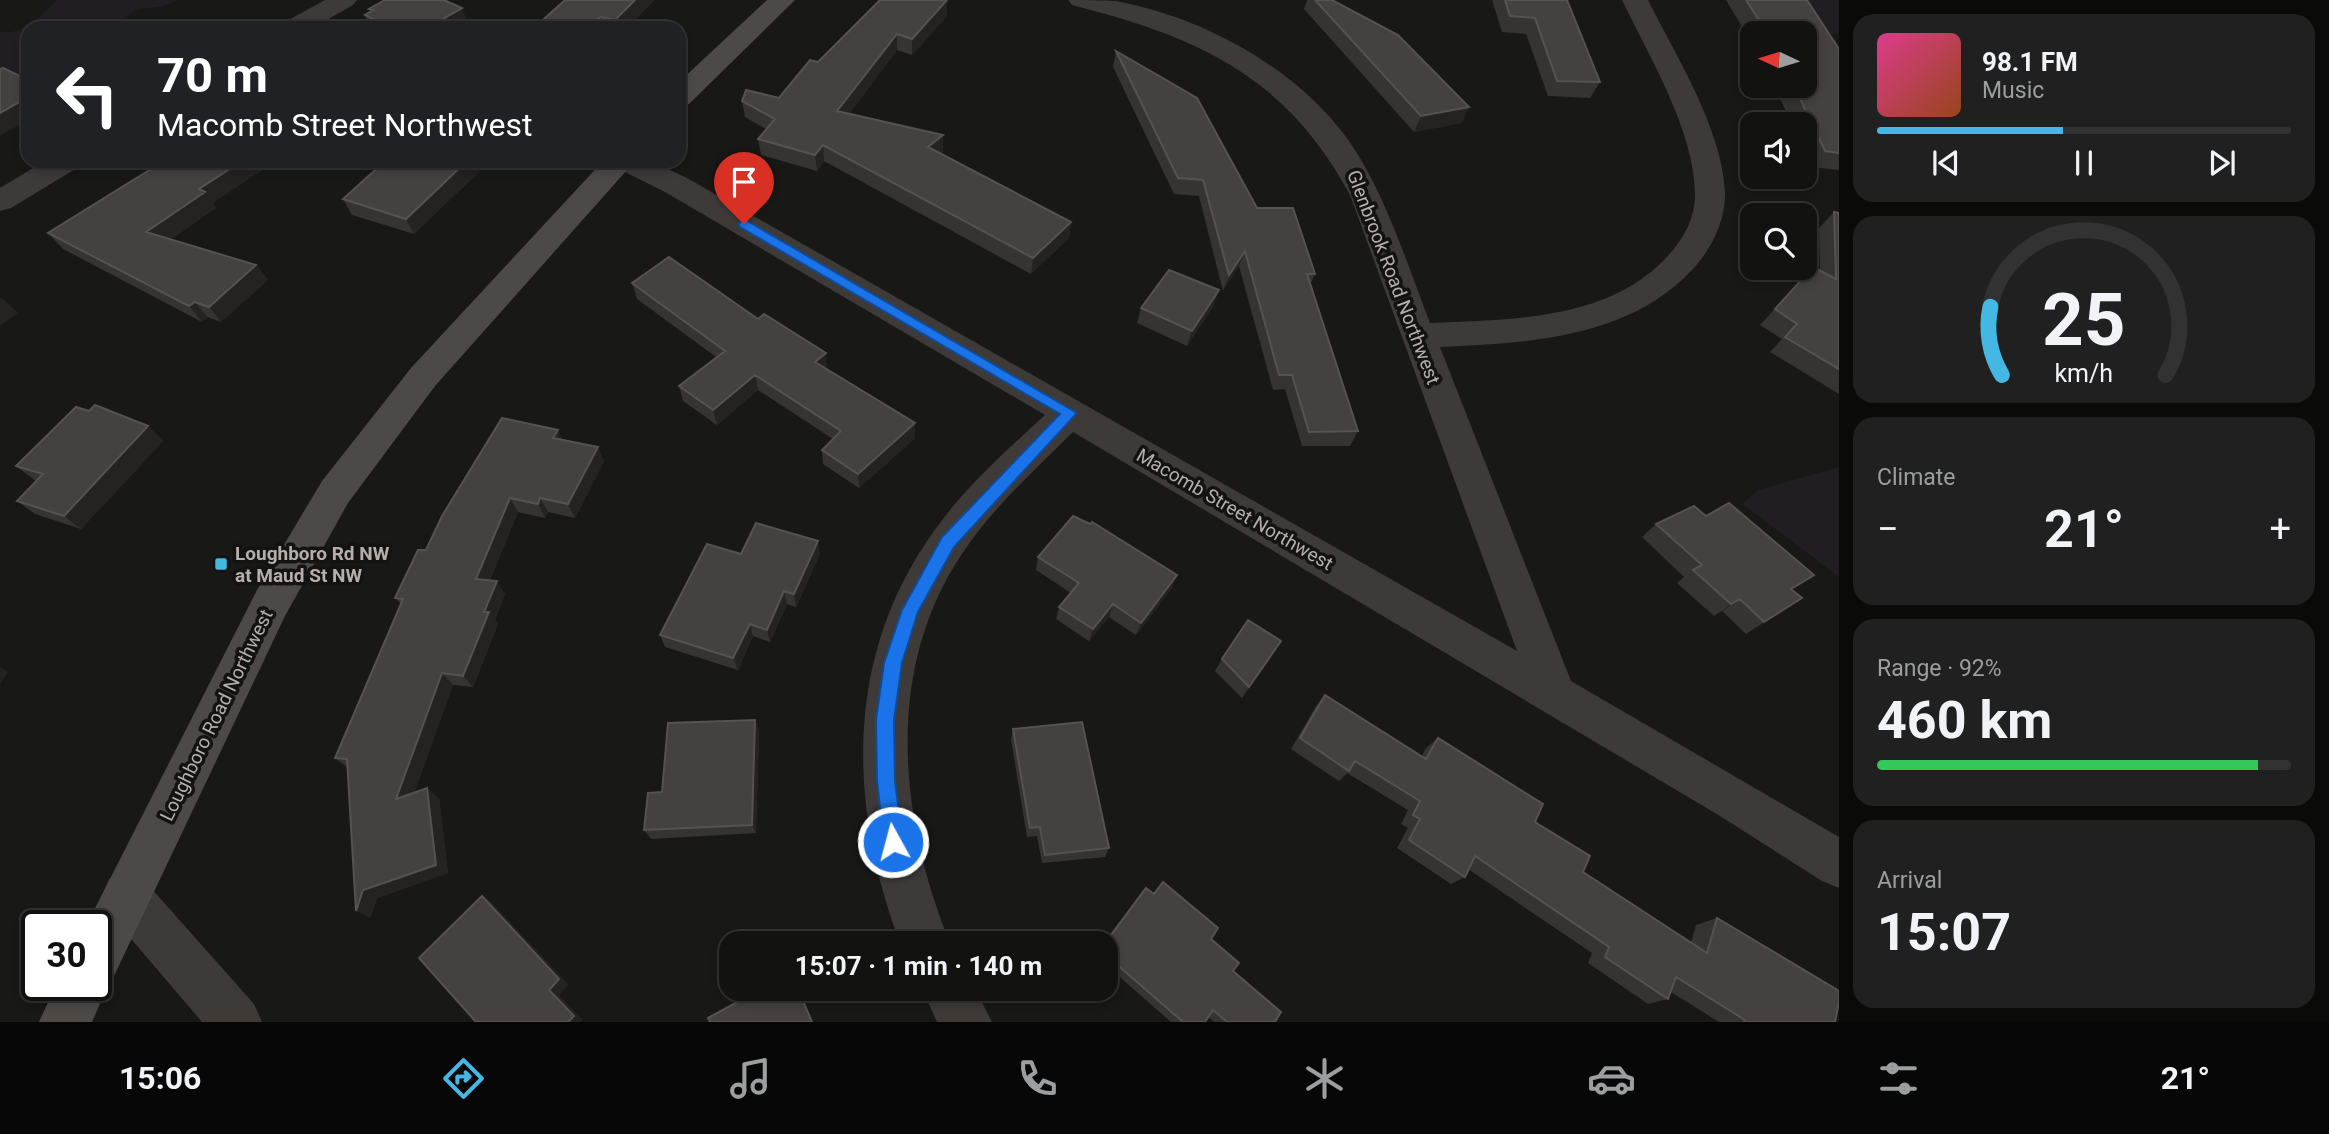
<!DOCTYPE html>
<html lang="en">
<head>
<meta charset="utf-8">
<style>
	body { margin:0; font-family:Roboto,sans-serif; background:#1f201f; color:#f1f3f6; height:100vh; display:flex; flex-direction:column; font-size:26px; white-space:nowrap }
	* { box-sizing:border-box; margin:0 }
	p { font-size:23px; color:#9c9e9f }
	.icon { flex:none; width:38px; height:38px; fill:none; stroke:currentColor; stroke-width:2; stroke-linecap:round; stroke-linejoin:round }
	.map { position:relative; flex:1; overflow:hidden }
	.drawer { display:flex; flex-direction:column; gap:14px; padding:14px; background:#0a0a09; width:490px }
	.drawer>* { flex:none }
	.banner { position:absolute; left:21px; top:21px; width:665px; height:147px; border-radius:21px; box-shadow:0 4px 10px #0003,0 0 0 2px #313231; background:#202124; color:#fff; overflow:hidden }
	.needle { width:46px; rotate:274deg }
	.fabs { position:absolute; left:1740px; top:21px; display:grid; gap:14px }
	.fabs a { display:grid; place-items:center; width:77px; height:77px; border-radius:14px; background:#121211; box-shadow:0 4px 10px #0003,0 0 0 2px #313231; font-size:35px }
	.speed { position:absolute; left:21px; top:910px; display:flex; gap:14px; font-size:35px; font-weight:700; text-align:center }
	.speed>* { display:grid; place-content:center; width:91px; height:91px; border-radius:50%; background:#121211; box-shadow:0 4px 10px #0003,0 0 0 2px #313231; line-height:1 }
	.speed .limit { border:4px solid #111; border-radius:10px; background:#fff; color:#111 }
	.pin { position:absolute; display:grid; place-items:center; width:60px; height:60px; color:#fff; margin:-72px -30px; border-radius:50% 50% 50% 0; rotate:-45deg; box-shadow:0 0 7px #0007 }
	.pin .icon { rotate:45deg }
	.me { position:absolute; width:77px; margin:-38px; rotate:353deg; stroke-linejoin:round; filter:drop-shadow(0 0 5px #0008) }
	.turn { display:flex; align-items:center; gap:24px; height:147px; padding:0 21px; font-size:32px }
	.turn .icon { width:91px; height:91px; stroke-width:2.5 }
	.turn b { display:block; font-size:49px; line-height:60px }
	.big { font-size:52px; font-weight:700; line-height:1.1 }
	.drawer .widget { flex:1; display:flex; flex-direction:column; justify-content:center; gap:10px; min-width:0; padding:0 24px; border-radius:21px; background:#1f201f }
	.drawer .dial { align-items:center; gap:0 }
	.dial svg { height:182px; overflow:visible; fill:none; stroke:#313231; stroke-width:7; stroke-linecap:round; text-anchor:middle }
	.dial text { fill:#f1f3f6; stroke:none }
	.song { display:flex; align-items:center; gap:21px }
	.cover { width:84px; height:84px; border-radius:10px; background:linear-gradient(135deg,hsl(330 70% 55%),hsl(20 70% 35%)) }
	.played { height:7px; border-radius:4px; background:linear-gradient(90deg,#44b7e3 45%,#313231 45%) }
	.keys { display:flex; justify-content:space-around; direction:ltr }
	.heat { display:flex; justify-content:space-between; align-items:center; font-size:38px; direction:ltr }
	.charge { height:10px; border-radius:5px; background:linear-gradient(90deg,#34c759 92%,#313231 0) }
	.trip { position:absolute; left:719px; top:931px; width:399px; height:70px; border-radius:21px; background:#121211; box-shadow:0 4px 10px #0003,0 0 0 2px #313231; font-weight:700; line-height:70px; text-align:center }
	.menu { display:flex; height:112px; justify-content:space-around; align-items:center; background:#070707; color:#9c9e9f }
	.menu .icon { width:49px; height:49px }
	.menu .on { color:#44b7e3 }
	.menu b { font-size:32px; color:#f1f3f6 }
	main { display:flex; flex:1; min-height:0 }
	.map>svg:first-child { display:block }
</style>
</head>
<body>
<main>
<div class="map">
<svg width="1839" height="1022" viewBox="0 0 1839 1022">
	<rect width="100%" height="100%" fill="#181817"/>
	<path fill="#211d23" d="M57,0H178L165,6L136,10L109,28H28V77H17L0,83V31C21,38 43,13 57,0Z
		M1797,0H1839V34L1761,28Z
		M1839,467V577L1742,504L1758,490Z"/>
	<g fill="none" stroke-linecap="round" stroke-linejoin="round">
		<path fill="#3d3a38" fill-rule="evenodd" d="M325,0H357L353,5L313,28H281L285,22Z
			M1068,0C1084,0 1101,0 1116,1C1207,18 1307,73 1357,153C1389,205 1408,266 1430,323C1511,319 1605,321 1665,259C1683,240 1695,220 1695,193C1694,130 1649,56 1622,0H1648C1676,56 1722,128 1725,192C1726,221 1711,249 1693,269C1629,338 1529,343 1440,347L1571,681L1839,837V888L1822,881L1720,816L1073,432C1034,471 992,508 962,554C883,671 900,820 950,943H900C848,804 844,656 934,531C965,487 1006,451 1045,415L665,192L617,168L612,161H651L687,178L1517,651L1350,195C1286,76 1198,37 1072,5Z
			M45,161H82L77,168L11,208L0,211V188Z
			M126,872L143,879L254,1004L262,1022H202L109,913L102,896L109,879Z
			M922,989H975L992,1022H937Z"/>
		<path fill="#4d4946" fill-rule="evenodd" d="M767,0H795L689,104L679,106V82Z
			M603,161H635L435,386L348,503L285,616L114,976L106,979L108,985L92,1022H39L56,985H96V926H86L257,590L322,481L411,368Z"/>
	</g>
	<path fill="#363433" d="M565,0H654L627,28H534Z
		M947,0V16L912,55L897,50L849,114L943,135V151L940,154L1071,222L1069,238L1031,274L824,161L817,171L761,155L758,139L766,129L745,117L742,101L779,98L818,62Z
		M1307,0H1332L1469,107L1461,123L1414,132L1304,9Z
		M1492,0H1567L1600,82L1590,98L1548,96L1526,34L1502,32Z
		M1726,0H1807L1839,49V170L1811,167L1804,152V124H1792L1774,86H1804V33H1752V43Z
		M369,9L468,23L460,28H371L365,15L371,12Z
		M1116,51L1257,208L1315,274L1310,285L1358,431L1350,446H1302L1285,389L1273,390L1239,266L1223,291L1199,196L1174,194L1113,67Z
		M481,170L414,234L352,215L343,199Z
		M213,203L216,208L171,239L256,265L268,280L221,322L207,317L202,322L63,249L48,233Z
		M1834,212L1839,213V394L1770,352L1782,339L1760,325L1813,267L1820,271L1819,228Z
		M632,283L827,368L826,369L915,423V438L859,488L823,464L822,450L833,439L758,390L717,425L683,401L679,386L716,357L637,299Z
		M1214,305L1187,346L1137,323L1141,308Z
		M148,426L163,441L81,529L35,514L17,501L36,481L16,466Z
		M563,440L604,461L575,518L548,512L545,518L518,512L490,580L505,594L495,620L498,624L473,687L453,685L414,793L439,798L448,873L377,898L370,918L347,767L335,758L401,604L395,598L426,550Z
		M1656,524L1792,589L1783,610L1746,634L1722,611L1714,616L1677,583L1684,577L1642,537Z
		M741,554H820L796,607L787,604L770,642L753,636L738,670L665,647L660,635Z
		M1038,557L1172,588L1136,635L1109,617L1089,641L1056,619L1059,607L1071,593L1036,570Z
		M1281,641L1242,698L1215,671L1222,659Z
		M1325,695L1422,756L1426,748L1438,738L1535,822L1583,872L1691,943L1696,925L1717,918L1835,1022H1719L1671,992L1668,999L1648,1004L1588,963L1592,953L1468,869L1465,877L1451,884L1397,848L1408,828L1401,824L1408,810L1347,773L1339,781L1291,749L1316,706Z
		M755,720L759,731L756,833L651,839L644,830L662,792Z
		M1013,729L1109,848L1105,857L1042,863L1037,836L1027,837L1011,739Z
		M1211,939L1233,971L1275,1022H1214L1208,1017L1205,1022H1171L1106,965V943Z"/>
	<path fill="#242322" d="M635,0H654L627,28H617L615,20Z
		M947,0V16L912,55V39Z
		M462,8L468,23L460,28H427Z
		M600,17L603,28H589Z
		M897,34V50L839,127L837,111Z
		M28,97V120L0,136V113Z
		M1469,107L1461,123L1414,132L1421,116Z
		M943,135V151L928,163V147Z
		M823,145L824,161L817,171L815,155Z
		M242,161H276L213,203L216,208L159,247L146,232L199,189Z
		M464,161H477L481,170L414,234L406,219Z
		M1071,222L1069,238L1031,274L1033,258Z
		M1245,251L1239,266L1223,291L1229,275Z
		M256,265L268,280L221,322L209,307Z
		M1219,290L1214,305L1187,346L1192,331Z
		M2,298L18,313L0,326V299Z
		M195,302L207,317L202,322L189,306Z
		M826,353L827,368L817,377L815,362Z
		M755,375L758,390L717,425L713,410Z
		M915,423V438L859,488L858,474Z
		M148,426L163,441L81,529L64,516Z
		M558,430L565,444L553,438Z
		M598,447L604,461L575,518L568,504Z
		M510,498L518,512L485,592L476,579Z
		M540,498L548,512L545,518L538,504Z
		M818,541L820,554L796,607L794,594Z
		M1177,575L1172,588L1136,635L1141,623Z
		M497,581L505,594L495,620L498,624L473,687L463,676L484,612Z
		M784,591L787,604L770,642L767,630Z
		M1740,599L1722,611L1714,616L1731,604Z
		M1113,604L1109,617L1089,641L1093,629Z
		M750,624L753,636L738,670L733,658Z
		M0,667L8,672L0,685Z
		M442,673L453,685L409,809L396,799Z
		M755,720L759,731L756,833L752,825Z
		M427,788L439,798L448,873L377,898L370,918L356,911L363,890Z
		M482,896L493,904L569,985L559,995L583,1020L581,1022H568L549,990Z"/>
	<path fill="#444140" stroke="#565250" stroke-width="2" d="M385,0H444L462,8L427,28H389L365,15L373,10L369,9Z
		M565,0H635L615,20L600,17L589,28H534Z
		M880,0H947L912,39L897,34L837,111L943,135L928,147L1071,222L1033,258L823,145L815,155L758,139L775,119L742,101L746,90L779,98L810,60L818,62Z
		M1315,0H1332L1398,35L1469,107L1421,116Z
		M1505,0H1567L1600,82L1557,81L1535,18L1510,16Z
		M1746,0H1807L1839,49V153L1825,151L1794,86H1804V33H1767Z
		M1116,51L1197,98L1257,208H1293L1315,274H1307L1358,431L1309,432L1292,375H1279L1245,251L1229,275L1203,180L1178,178Z
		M3,68L28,80V97L0,113V69Z
		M164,161H242L199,189L205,192L146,232L256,265L209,307L195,302L189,306L48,233Z
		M385,161H467L406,219L343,199Z
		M1834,212L1839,213V369L1785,337L1797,324L1775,309L1813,267L1836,279Z
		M669,257L758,319L764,314L826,353L815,362L915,423L858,474L822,450L841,431L755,375L713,410L679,386L725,351L632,283Z
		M1169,270L1219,290L1192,331L1141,308Z
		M95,405L148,426L64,516L17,501L43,474L16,466L76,407L89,411Z
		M502,418L558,430L553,438L598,447L568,504L540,498L538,504L510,498L476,579L497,581L484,612H489L463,676L442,673L396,799L427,788L436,865L363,890L356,911L347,759L335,758L403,599L395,598L418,550H426L442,516Z
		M1729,503L1814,575L1791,589L1802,598L1764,622L1740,599L1731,604L1693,570L1702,565L1656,524L1694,506L1706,516Z
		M1073,516L1090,524L1092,522L1177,575L1141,623L1113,604L1093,629L1059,607L1079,583L1038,557Z
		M756,523L818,541L794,594L784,591L767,630L750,624L733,658L660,635L707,544L741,554Z
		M1248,620L1281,641L1249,687L1222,659Z
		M1325,695L1426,759L1438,738L1543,804L1535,822L1590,856L1583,872L1707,953L1717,918L1839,991V1002L1835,1022H1744L1745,1020L1676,977L1668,999L1605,957L1609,947L1475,856L1465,877L1409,840L1420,819L1413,815L1420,801L1355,761L1349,771L1300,738Z
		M755,720L752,825L644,830L648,793L662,792L668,723Z
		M1082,722L1109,848L1045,855L1040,827L1030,828L1013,729Z
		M1163,882L1218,928L1211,939L1239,963L1233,971L1281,1012L1275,1022H1227L1213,1010L1205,1022H1183L1106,955L1105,943L1146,888L1154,894Z
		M482,896L559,979L549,990L574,1016L568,1022H476L419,958Z
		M761,989H798L812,1022H710L708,1018Z"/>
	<path fill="#1a73e8" stroke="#114b97" stroke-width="2" d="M744,219L1077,413L954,547L918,612L902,663L894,720L895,781L903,842L900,848L893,851L886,848L884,842L877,781L876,720L884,663L902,610L942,537L1060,414L740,227L738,224Z"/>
	<rect fill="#44b7e3" stroke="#131312" stroke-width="2.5" x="214" y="557" width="14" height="14" rx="3.5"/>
	<g text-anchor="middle" stroke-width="7" stroke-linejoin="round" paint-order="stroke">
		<g font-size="19" fill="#b7aeaa" stroke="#131312">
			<text transform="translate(1394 277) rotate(69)" y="7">Glenbrook Road Northwest</text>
			<text transform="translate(1235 509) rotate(30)" y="7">Macomb Street Northwest</text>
			<text transform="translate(216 715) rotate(-64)" y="7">Loughboro Road Northwest</text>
		</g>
		<g font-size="19" font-weight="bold" fill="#b7aeaa" stroke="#131312" text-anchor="start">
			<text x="235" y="560">Loughboro Rd NW<tspan x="235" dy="22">at Maud St NW</tspan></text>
		</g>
	</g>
</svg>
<div class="fabs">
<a><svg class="needle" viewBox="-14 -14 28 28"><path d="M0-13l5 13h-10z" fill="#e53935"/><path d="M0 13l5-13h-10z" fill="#9c9e9f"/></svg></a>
<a><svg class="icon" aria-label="sound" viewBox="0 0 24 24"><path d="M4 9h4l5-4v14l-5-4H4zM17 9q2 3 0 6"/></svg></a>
<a><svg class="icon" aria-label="search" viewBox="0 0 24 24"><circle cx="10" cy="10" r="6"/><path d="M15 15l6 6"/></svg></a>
</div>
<div class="speed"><div class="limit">30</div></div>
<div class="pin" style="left:744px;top:224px;background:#d93025"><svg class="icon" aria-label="arrive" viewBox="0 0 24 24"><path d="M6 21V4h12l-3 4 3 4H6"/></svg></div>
<svg class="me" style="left:893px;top:842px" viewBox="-20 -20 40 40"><circle r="17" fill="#1a73e8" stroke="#fff" stroke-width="3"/><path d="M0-11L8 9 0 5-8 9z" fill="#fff"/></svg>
<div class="trip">15:07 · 1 min · 140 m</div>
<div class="banner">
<div class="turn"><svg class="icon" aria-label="left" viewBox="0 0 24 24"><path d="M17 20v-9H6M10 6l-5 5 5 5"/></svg><div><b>70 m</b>Macomb Street Northwest</div></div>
</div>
</div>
<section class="drawer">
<div class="widget">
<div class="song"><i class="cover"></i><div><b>98.1 FM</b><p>Music</p></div></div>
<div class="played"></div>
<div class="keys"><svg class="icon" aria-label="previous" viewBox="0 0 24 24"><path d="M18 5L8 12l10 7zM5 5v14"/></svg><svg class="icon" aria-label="pause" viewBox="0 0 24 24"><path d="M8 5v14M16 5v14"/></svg><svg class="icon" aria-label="next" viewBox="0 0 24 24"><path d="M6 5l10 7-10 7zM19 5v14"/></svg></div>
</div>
<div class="widget dial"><svg viewBox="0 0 100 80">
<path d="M14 69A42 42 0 1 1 86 69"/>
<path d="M14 69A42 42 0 0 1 9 39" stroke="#44b7e3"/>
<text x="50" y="56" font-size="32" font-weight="700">25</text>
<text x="50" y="72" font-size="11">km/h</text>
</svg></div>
<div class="widget"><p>Climate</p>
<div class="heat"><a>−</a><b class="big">21°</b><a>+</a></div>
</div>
<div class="widget"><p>Range · 92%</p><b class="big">460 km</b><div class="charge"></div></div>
<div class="widget"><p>Arrival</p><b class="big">15:07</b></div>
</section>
</main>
<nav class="menu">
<b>15:06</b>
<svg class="icon on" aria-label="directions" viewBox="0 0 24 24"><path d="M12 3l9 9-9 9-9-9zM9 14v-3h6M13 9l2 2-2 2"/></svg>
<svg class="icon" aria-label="music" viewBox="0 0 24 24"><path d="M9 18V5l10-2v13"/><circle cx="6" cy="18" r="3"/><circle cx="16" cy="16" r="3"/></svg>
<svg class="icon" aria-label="phone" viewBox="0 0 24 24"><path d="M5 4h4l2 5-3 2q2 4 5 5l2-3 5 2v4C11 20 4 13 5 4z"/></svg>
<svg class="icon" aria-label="climate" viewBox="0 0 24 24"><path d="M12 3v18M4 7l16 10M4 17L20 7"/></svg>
<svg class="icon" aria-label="car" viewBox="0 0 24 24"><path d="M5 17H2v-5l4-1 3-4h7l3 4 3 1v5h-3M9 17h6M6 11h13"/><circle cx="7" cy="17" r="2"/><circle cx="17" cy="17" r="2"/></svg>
<svg class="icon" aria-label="filters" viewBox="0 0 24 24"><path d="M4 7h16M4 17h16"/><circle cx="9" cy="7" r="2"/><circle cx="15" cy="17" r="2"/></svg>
<b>21°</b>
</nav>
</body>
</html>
